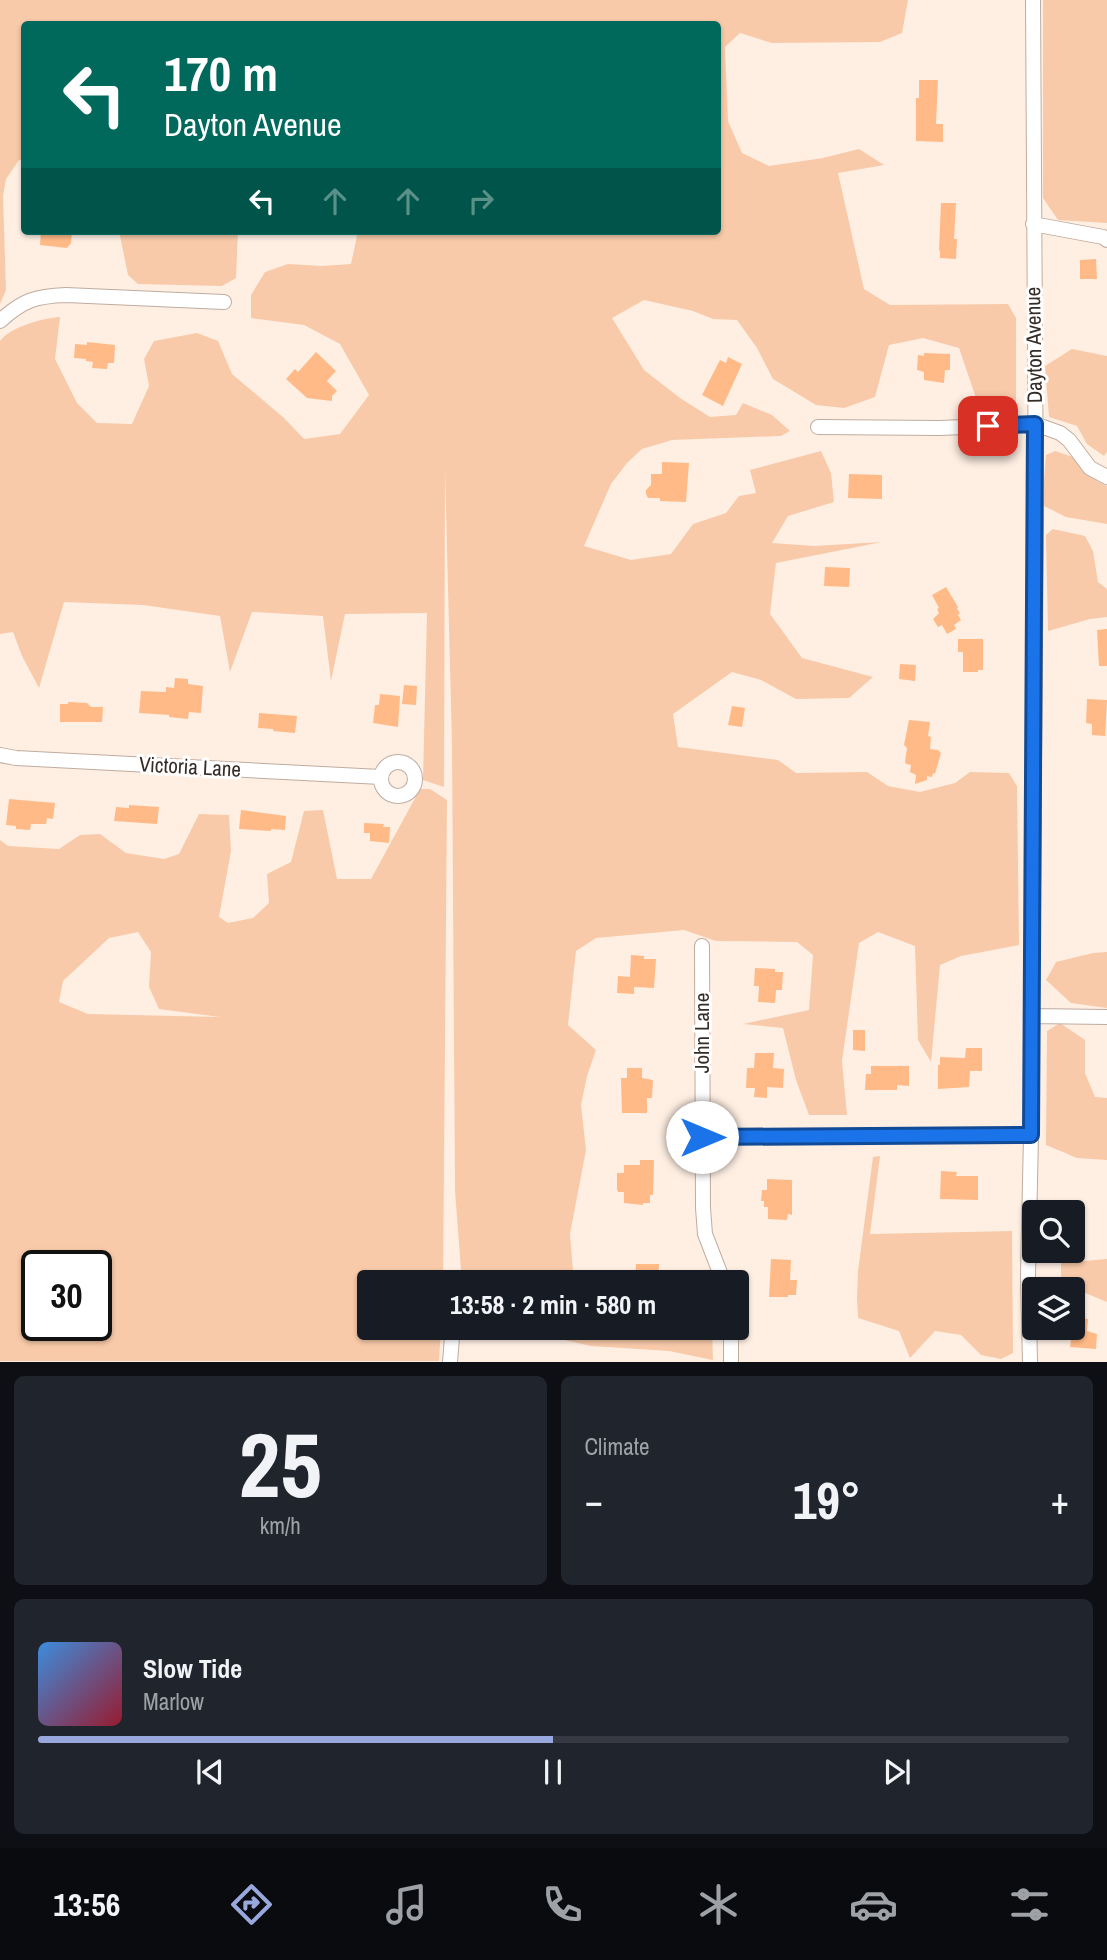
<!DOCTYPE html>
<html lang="en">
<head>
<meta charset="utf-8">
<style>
	body { margin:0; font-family:"Archivo Narrow",sans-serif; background:#20242c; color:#f1f3f6; height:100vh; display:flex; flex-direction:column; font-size:26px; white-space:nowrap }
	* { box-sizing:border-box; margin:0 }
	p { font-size:23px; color:#9ea1a6 }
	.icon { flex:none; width:38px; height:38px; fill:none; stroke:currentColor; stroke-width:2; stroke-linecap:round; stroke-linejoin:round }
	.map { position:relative; height:1362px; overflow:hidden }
	.panel { display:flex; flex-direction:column; gap:14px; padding:14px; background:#0d0f14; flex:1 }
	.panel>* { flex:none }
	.hud { position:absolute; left:21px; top:21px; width:700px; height:214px; border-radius:7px; box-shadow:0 2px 5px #0004; background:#00695c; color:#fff; overflow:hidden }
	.fabs { position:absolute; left:1022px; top:1200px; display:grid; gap:14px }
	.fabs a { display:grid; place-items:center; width:63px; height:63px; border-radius:7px; background:#171b24; box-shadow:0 2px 5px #0004; font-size:35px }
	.speed { position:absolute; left:21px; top:1250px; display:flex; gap:14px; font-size:35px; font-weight:700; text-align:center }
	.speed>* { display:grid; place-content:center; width:91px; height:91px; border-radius:50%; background:#171b24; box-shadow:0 2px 5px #0004; line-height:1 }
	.speed .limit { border:4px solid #111; border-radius:10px; background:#fff; color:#111 }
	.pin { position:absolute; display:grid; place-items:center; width:60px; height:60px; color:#fff; margin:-30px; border-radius:14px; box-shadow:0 4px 10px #0006 }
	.me { position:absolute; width:77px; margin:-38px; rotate:90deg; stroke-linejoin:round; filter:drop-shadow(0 0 5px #0008) }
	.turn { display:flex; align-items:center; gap:24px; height:147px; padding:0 28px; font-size:32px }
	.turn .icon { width:91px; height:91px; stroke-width:2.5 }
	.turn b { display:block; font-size:49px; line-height:60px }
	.lanes { display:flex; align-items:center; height:66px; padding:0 28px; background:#0003; justify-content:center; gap:35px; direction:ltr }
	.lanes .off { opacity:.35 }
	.big { font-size:52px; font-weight:700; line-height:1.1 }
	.panel .tile { flex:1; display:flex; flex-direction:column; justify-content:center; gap:10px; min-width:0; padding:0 24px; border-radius:10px; background:#20242c }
	.panel .dial { align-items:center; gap:0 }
	.dial b { font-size:91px; line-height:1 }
	.song { display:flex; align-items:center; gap:21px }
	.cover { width:84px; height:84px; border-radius:10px; background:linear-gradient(135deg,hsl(210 70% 55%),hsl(350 70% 35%)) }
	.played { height:7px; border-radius:4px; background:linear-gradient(90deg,#99a8dc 50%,#363941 50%) }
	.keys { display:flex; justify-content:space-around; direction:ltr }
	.heat { display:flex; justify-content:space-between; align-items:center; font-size:38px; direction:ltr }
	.panel .tiles { flex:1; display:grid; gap:14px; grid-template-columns:1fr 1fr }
	.tile:last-child { grid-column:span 2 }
	.trip { position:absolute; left:357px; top:1270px; width:392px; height:70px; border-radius:7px; background:#171b24; box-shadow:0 2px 5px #0004; font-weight:700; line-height:70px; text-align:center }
	.menu { display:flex; height:112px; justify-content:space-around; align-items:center; background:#090b0e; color:#9ea1a6 }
	.menu .icon { width:49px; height:49px }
	.menu .selected { color:#99a8dc }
	.menu b { font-size:32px; color:#f1f3f6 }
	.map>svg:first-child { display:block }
</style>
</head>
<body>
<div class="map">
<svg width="1107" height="1362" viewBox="0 0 1107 1362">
	<rect width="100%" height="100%" fill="#ffefe3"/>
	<path fill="#f8caa9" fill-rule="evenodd" d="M0,0H908L902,33L880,42L772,43L740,33L725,47L728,121L742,153L769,166L823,158L859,149L884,165L838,173L864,289L890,305L1008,304L1016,318V402L998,409L978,404L959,348L923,338L889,345L875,397L844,408L816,405L773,379L757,348L737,320L713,319L693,311L644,300L612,318L644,370L680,398L710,417L736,415L743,403L772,415L790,431L781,436L672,440L642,449L627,463L611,484L584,546L631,560L671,554L693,524L726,513L739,496L756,493L750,470L821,451L831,473L834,502L788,516L772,543L814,546L882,542L776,563L770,614L802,658L873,677L849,698L796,699L761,680L732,672L673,714L678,747L778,760L796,773L867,772L888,786L920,792L955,783L970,772L1009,773L1017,786L1019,945L961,956L940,965L931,1062L918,1040L915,946L878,932L859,943L842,1061L847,1115H809L796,1080L783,1028L743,1024L809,1010L813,955L797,942L716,941L684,930L596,938L576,951L568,1025L596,1050L587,1076L581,1105L586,1150L570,1234L574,1283H462L455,1191L452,744L445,471L444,787L423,780L427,613L345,614L331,681L323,616L252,612L230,672L220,616L143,605L64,602L39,688L22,656L13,632L0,634V341C10,327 43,318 60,317L55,359L77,403L97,423L132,424L149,386L144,359L154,341L197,333L218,341L232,374L284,418L304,439L340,434L369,395L340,344L304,325L251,318V295L265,272L288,264L322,266L351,264L358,231H718V24H24V160H19L6,179L3,196L6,290L0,304Z
		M1043,0H1107V223L1058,220L1043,198Z
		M119,231H238L236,278L222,286L138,284L128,275Z
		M1072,349L1107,356V452L1104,456L1087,444L1077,426L1049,417L1045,366Z
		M1055,451L1073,457L1097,481L1107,486V524L1066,517L1042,505L1046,455Z
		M1053,529L1085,536L1093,551L1098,582L1107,589V617L1090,619L1048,631L1046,535Z
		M420,789H430L447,800L443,1283H369V1328H441L439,1361H0V840L8,846L59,849L80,835L100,834L126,853L164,859L179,854L199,814L229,815L231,851L219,917L228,923L253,918L269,903L267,874L291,862L304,811L323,810L337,879H371ZM138,932L151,952L149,987L159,1009L220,1017L88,1014L59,1002L63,981L109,938ZM37,1265H96V1325H37Z
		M1107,952V1008L1071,1003L1046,980L1056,962L1093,953Z
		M1060,1023L1085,1040V1073L1095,1097L1107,1098V1160L1077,1158L1046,1145L1047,1031Z
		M880,1156L870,1234L1012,1231L1013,1353L1001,1359L981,1355L961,1335L935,1331L910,1358L899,1331L858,1318L857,1298L858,1271L873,1157Z
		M1107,1259V1302L1061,1283V1263Z
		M480,1328H599L610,1333L627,1328H712L713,1360L669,1351L591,1346L516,1329L488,1333Z"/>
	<path fill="#ffba87" d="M919,80H938L936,124H943V142L916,141V98H919Z
		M941,203H956L954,239H957L956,259L940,258V251L939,250Z
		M41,231H72L71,243L67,248L40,245Z
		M1096,259L1097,279H1080V260Z
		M87,342L115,345L114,363H108L107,369L92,368L93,362L86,361V359L74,358L75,344L87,345Z
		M316,352L336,371L327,381L337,391L332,396V401L307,398L286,379L295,369L298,372Z
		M924,353L950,354V370H945L944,383L924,380V372L917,370L918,355L924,356Z
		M728,357L742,364L723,406L702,395L720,360L726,363Z
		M662,462L689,463L686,502L660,501V498H648L646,494V490L651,485V474H662Z
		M849,474L882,475V499L848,498Z
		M825,567L850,568L849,587L824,586Z
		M946,587L958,607L957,609L960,613L958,615L961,620L954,625L956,629L947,634L942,625L938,627L933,619L939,613L937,609L939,608L932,595Z
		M1107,629V666H1099L1097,630Z
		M958,639H983V670H978V672H963V652H958Z
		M900,664L916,665L915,681L899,679Z
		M175,678L188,679V684L203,686L201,713L189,712L188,719L169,717V715L139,713L141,691L166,692V687L174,688Z
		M404,685L417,686L416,705L402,704Z
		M380,694L400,696L398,727L373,723L375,705H379Z
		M1087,699L1107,700L1105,736L1092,735V724L1086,723Z
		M68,702L87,703L91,707H103L102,722H60V704H68Z
		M732,706L745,708L742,727L728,725Z
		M259,713L297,716L295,733L273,731V729L258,728Z
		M909,720L930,722L928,736L931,737L930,749L938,750L941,753L935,774L933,773L932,777L927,776V780L915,784L916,775L910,772L911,765L906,764L905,761L907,748L904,745Z
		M9,799L55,803L53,819L47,818L46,824H31L30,830L16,829V826L6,825Z
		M129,805L159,807L157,824L114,821L116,807L129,808Z
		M241,810L286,816L285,830L271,829V831L239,829Z
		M364,823L384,824L383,827H390L389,843L370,841V833H364Z
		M631,955L644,956V959H656L654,988L634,987V994L617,993L618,976L630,977Z
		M755,968L775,969V972H783L782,990H776L775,1003L758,1002L759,986H754Z
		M853,1030H865V1051L853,1050Z
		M966,1048H982V1071H970L969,1087L938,1089V1065H940V1057L965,1058Z
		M755,1053H774L773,1068L784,1069L783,1088L767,1087V1098L754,1097L755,1088H746L747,1068H754Z
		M871,1066H909V1086L897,1085V1090H865L866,1074H871Z
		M627,1068H642V1078L653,1080L652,1098H647V1113H622L621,1078H627Z
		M640,1160H654L653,1195H650V1203H643V1205L624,1203V1192H618L617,1189V1173H624V1165H640Z
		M941,1171L957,1172L956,1176H978V1200L940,1199Z
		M767,1179L792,1180V1215L788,1214L787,1220L768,1219V1207H764V1201H761L762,1190H767Z
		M771,1259L791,1260L790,1280H797L796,1295H788V1297H769Z
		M636,1264H659L658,1283H648V1278H635Z
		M1073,1317L1088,1319L1087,1331L1097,1334L1096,1349L1070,1347L1071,1340L1062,1339L1063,1328H1073Z"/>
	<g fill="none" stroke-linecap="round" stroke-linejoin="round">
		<g stroke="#bfac9f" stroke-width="16">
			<path id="minor" d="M1033,224L1103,237L1107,240
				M0,321C23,300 36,296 66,295L224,302
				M818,427L940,428L1035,424L1060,433L1069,440L1090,468L1107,477
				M0,755L16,758L381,777
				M381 779a17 17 0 1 1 34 0a17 17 0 1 1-34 0Z
				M702,946L703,1208L705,1234L724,1283
				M1032,1016L1107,1017
				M702,1137L1031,1135
				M731,1328V1362
				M450,1362L452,1337
				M1030,1362L1028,1275L1031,1135L1036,515L1033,0"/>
		</g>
		<use href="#minor" stroke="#fff" stroke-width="14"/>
	</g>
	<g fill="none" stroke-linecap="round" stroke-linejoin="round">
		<g stroke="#114b97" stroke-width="18">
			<path id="route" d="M702,1137L1031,1135L1035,424L988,426"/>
		</g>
		<use href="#route" stroke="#1a73e8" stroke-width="12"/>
	</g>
	<g text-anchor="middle" stroke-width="6" stroke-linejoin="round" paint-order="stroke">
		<g font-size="21" fill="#342c27" stroke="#fff">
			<text transform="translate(1034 345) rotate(-91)" y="7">Dayton Avenue</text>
			<text transform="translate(190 767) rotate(3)" y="7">Victoria Lane</text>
			<text transform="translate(702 1033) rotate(-90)" y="7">John Lane</text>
		</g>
	</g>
</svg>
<div class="fabs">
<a><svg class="icon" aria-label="search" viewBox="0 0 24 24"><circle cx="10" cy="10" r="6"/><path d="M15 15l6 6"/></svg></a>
<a><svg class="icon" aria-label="layers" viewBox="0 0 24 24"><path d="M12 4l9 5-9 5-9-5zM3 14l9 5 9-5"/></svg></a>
</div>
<div class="speed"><div class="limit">30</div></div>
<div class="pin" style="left:988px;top:426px;background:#d93025"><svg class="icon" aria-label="arrive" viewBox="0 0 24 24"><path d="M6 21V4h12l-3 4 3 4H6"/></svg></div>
<svg class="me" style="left:702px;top:1137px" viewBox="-20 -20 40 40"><circle r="19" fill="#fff"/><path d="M0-13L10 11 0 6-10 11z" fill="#1a73e8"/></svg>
<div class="trip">13:58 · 2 min · 580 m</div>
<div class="hud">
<div class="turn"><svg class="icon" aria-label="left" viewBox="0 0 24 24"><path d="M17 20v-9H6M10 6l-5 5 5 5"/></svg><div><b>170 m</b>Dayton Avenue</div></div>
<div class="lanes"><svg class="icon" aria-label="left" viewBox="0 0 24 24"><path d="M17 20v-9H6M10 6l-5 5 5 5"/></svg><svg class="icon off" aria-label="ahead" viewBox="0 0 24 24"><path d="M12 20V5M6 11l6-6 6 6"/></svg><svg class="icon off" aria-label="ahead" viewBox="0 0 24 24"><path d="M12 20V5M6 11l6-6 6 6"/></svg><svg class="icon off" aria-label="right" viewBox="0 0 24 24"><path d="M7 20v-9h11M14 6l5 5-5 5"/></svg></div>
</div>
</div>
<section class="panel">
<div class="tiles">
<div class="tile dial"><b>25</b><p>km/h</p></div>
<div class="tile"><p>Climate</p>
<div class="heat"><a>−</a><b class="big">19°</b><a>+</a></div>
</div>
<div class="tile">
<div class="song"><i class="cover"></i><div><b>Slow Tide</b><p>Marlow</p></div></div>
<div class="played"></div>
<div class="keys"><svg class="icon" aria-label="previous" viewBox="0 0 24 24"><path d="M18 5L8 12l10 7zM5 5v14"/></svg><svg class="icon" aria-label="pause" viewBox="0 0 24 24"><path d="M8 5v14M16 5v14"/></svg><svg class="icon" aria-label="next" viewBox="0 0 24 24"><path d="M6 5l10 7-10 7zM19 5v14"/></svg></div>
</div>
</div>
</section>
<nav class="menu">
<b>13:56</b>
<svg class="icon selected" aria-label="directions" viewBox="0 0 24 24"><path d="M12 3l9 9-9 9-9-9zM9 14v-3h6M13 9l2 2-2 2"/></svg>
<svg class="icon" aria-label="music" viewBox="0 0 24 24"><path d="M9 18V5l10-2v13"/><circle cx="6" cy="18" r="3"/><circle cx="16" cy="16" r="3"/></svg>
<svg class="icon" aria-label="phone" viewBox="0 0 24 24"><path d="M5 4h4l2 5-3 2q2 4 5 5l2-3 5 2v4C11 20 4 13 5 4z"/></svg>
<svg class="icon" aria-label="climate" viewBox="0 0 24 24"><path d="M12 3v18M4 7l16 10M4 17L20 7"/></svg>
<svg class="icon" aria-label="car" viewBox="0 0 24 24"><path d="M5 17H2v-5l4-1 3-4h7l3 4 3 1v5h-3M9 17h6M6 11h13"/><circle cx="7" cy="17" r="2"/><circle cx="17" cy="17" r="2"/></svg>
<svg class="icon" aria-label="filters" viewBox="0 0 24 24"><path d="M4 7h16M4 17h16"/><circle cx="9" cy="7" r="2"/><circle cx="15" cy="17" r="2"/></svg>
</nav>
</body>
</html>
